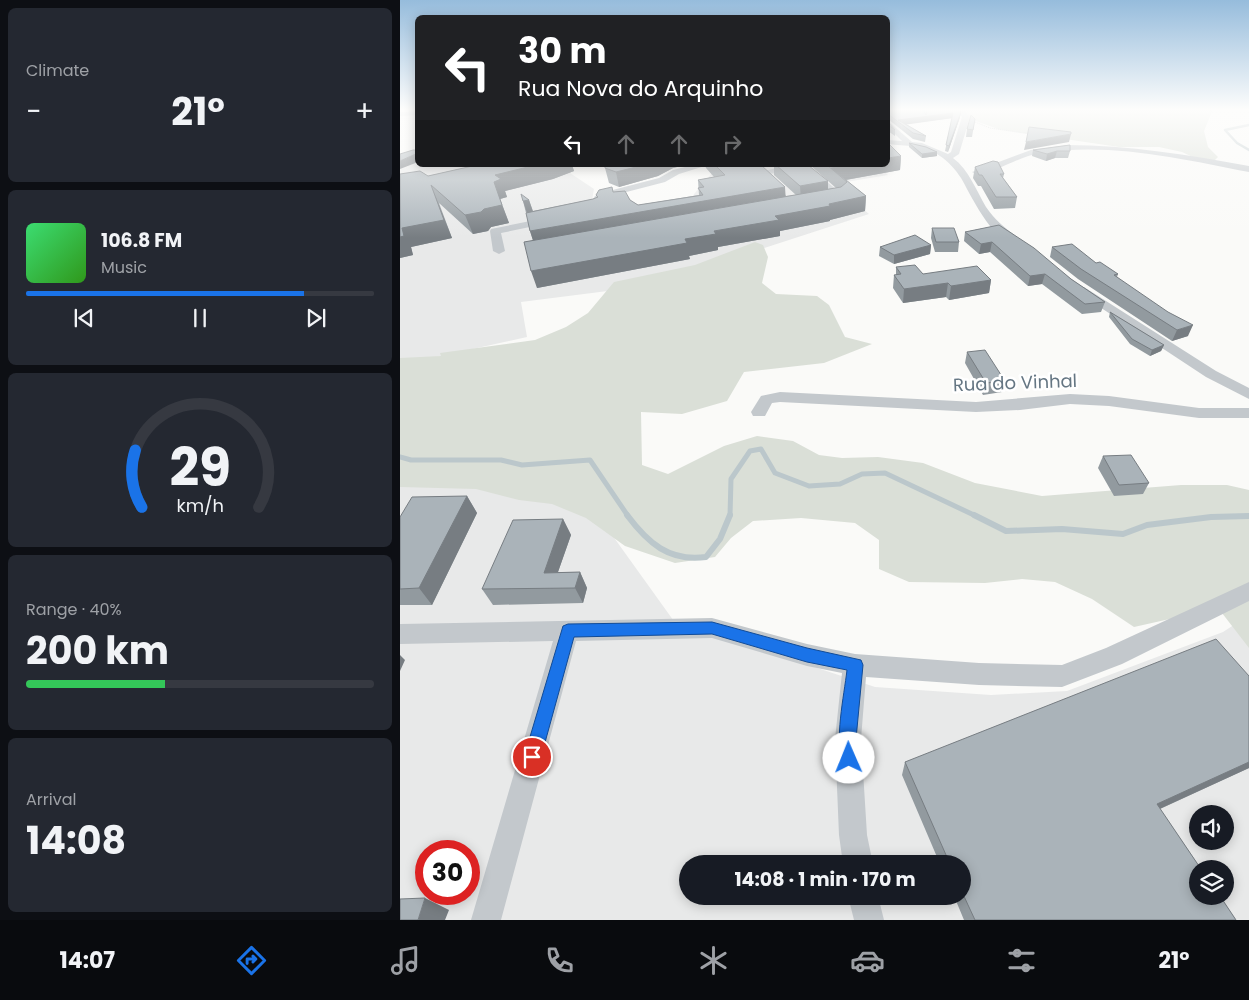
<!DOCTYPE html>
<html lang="en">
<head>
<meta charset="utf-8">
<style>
	body { margin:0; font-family:Poppins,sans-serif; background:#242831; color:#f1f3f6; height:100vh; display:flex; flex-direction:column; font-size:19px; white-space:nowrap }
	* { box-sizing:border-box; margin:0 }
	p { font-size:16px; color:#9ea1a6 }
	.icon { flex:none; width:28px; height:28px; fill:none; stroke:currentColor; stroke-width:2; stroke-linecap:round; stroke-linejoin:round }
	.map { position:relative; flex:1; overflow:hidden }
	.details { display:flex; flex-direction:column; gap:8px; padding:8px; background:#0d0f14; width:400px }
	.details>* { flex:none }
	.guide { position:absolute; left:15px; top:15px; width:475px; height:152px; border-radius:8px; box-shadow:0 2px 12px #0003; background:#202124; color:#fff; overflow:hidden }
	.tools { position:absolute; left:789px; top:805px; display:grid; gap:10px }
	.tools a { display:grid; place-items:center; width:45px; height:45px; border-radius:50%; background:#171b24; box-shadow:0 2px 12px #0003; font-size:25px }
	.speed { position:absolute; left:15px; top:840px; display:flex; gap:10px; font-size:25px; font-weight:700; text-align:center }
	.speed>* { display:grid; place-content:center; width:65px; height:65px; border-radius:50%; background:#171b24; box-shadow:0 2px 12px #0003; line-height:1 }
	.speed .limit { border:8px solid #d22; background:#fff; color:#111 }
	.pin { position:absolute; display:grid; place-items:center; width:42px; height:42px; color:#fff; margin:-21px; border:2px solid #fff; border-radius:50%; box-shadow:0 1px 5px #0007 }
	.me { position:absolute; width:55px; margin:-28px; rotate:359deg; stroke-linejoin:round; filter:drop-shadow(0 0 4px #0008) }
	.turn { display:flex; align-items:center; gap:18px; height:105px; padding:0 20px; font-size:22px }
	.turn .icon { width:65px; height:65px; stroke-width:2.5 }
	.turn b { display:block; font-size:35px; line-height:42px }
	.lanes { display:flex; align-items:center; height:48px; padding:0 20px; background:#0003; justify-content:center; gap:25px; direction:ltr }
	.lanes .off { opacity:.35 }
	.big { font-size:38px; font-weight:700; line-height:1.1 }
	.details .widget { flex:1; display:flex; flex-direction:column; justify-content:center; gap:8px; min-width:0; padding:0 18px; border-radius:8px; background:#242831 }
	.details .dial { align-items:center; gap:0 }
	.dial svg { height:130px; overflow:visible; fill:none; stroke:#363941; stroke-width:7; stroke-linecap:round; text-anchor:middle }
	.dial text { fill:#f1f3f6; stroke:none }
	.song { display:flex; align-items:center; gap:15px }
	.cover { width:60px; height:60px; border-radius:8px; background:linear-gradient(135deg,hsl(140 70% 55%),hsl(110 70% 35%)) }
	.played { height:5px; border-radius:2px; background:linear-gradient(90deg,#1a73e8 80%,#363941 80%) }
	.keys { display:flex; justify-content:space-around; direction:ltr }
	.heat { display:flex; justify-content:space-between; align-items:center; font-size:28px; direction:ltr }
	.charge { height:8px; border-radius:4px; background:linear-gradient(90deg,#34c759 40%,#363941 0) }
	.trip { position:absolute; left:279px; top:855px; width:292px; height:50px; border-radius:25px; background:#171b24; box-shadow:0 2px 12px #0003; font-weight:700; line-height:50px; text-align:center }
	.dock { display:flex; height:80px; justify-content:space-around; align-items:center; background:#090b0e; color:#9ea1a6 }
	.dock .icon { width:35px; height:35px }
	.dock .on { color:#1a73e8 }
	.dock b { font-size:22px; color:#f1f3f6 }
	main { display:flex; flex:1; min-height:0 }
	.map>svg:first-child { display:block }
</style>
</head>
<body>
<main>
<section class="details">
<div class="widget"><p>Climate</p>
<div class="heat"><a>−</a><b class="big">21°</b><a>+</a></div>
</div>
<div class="widget">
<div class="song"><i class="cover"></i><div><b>106.8 FM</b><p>Music</p></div></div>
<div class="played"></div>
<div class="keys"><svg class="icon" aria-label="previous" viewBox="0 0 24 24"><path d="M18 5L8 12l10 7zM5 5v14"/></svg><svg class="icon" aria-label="pause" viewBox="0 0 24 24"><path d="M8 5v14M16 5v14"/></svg><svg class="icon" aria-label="next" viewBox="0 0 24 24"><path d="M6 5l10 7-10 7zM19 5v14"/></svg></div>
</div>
<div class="widget dial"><svg viewBox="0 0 100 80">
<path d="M14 69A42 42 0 1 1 86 69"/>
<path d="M14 69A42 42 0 0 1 10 34" stroke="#1a73e8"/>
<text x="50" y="56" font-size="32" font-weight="700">29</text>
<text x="50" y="72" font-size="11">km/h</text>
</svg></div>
<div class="widget"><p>Range · 40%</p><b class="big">200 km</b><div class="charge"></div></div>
<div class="widget"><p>Arrival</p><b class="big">14:08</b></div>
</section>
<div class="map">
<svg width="849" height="920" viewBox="0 0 849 920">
	<rect width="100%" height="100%" fill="#fafaf8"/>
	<path fill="#e8e9e9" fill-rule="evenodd" d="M17,151L18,165H158L194,189L190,211L290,204L294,194L319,165H477L488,175L434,184L469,214L247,286L121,302L127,337L0,365V158Z
		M155,479L187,500L281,631L329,639L475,687L591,695L667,691L823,632L849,615V920H0V484ZM798,814H825V841H798ZM26,851H69V894H26ZM288,864H562V896H288ZM798,869H825V896H798Z"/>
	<path fill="#dadfd7" d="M559,109H813L804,131L808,147L818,157L814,161L799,160L782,152L759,147H719L598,129L559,115Z
		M355,242L363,245L368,257L362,283L376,294L417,296L429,305L445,337L472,344L424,363L344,372L327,401L282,414L241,412L242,465L268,474L324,446L357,436L393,441L419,455L442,458L478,457L523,463L575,483L642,496L781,485H827L849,490V648L822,613L792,614L734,627L692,599L655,582L622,579L585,583L509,582L479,569V540L455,523L401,518L353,521L331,538L315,557L275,563L225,546L186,518L152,504L119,500L76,489L0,487V358L41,356L40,353L135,340L166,327L188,313L214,282L295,265Z"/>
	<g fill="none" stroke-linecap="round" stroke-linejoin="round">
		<path stroke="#bbc7cb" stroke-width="2.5" d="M849,125L825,130L837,143L849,150"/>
		<path stroke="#bbc7cb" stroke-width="5" d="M0,457L11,460H101L122,465L190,460L228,516
			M330,516L331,479L350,451L361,449L375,473L409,486L440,484L462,474L485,473L576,516
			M846,516H849"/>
		<path stroke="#bbc7cb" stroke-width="6" d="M227,515C248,543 269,562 306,557L320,539L330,515
			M574,515L606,531L662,529L723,534L747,525L811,517L849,516"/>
		<path stroke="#bbbfc2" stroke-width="1" stroke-dasharray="1 1" stroke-linecap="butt" d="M575,122L590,128L630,134"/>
		<path fill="#c3c8cc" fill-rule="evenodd" d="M556,109H563L570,117L559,154L553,158C569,170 576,190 586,207C594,219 605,228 617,237V241C594,247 570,193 561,178C555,169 549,162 540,156C525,145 505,146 488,144V140L502,141L488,127V121L512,142L522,143L548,154L551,152L562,117Z
			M18,111V115L0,116V112Z
			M667,145C729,145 789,155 849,166V172C782,159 710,142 641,153C619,156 600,171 577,175L572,172L631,150Z
			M293,165H308L279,174L265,182L211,196L203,200L199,206L190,204L195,196L205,192L259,178L273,170Z
			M392,165H407L445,197L440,200L425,201V197L432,195L401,169L363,175L358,172Z
			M150,217L154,218V222L101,233L105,251L99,254L93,251L90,231L91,229Z
			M684,287L816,371L849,388V399L806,377L680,294L678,291L680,288Z
			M380,392L576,402L670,394L709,396L799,408H849V418H799L709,406L670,404L620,410L576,412L380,402L372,403L365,416H353L351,412L361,396Z
			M849,582V601L722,664L662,687L579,685L466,677L461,739L467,835L473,864H443L439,835L435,739L442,673L407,666L312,638L176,641L101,920H71L153,641L0,644V624L312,618L407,644L455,654L579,663L662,665L706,648Z
			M448,896H478L484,920H454Z"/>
	</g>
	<path fill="#929a9f" d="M488,109L526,114L560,117L548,152L545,151L552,118L506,124L526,136L525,142L513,139L488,119V121Z
		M575,119L572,137H566L567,129Z
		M488,122L495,130V136L488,131Z
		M509,143L537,152V156L522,158L509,147Z
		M633,150L670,151L668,158H655L646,161L632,156Z
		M501,156L500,170L446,180L466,196L465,211L430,220V221L380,231V236L318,247V250L289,256L290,259L137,288L133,240L130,231L126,213L123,201L129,200L133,211L193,199L197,197L196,195L213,192L230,200L238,205L299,195L298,180L314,177L306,168L305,165H361L386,196L396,195L374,175V166L366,167L363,165H408L428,189L436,188L410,165H488Z
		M77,165H172L174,171L153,179L105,191L107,197L100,199L109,223L91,227L88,231L73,234L39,203L52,238L11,247L13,255L0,258L28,176Z
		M205,165H285L273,168L258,176L219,187L209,183L205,168Z
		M575,167L604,174L603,178L617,197L615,208L594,209L581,186H578L573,178Z
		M599,225L671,279L705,302L701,312L682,314L642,284L628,286L590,252L579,254L564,241L565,232Z
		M532,228L559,242L558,252H535L531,238Z
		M531,245L530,254L494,264L479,256L480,247Z
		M652,247L696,263L718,274L717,277L788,336L772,341L678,279L650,257Z
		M496,267L523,274L591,280L589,293L549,300L546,297L503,303L493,288L494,275H496Z
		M710,312L764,345L761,351L750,356L730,344L709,317Z
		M567,352L605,381L602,392L583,395L565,363Z
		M703,456L749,483L743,494L714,496L698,468Z
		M67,496L77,513L32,605H0V517Z
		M163,519L171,535L158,572H180L187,588L183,603L93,605L82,589Z
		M849,676V768L760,809L836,920H564L554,896H562V864H540L502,775L505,762Z"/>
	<path fill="#777d82" d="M561,112L560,117L548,152L549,146Z
		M553,113V118L503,125L498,120Z
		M671,134L669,142L624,150L626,142Z
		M657,151L655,158L646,161L647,154Z
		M537,152V156L522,158V154Z
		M18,153V162L0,169V161Z
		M501,156L500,170L445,180L431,168L449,165H488V158Z
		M136,165H172L174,171L153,179L105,191L107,197L100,199L109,223L91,227L88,231L73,234L65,215L94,182L95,175Z
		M244,165H285L273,168L258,176L219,187L216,172Z
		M365,165H374V166L366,167Z
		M428,181V194L401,199L400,186Z
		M31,185L52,238L11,247L13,255L0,258V237L2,228Z
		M385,187L386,202L135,247L130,231Z
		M466,196L465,211L430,220V221L380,231V236L318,247V250L289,256L290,259L137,288L131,271L285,239L375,216Z
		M129,200L135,218L129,219L123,201Z
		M592,242L590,252L579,254L581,244Z
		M531,245L530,254L494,264V255Z
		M645,274L642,284L628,286L630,276Z
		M591,280L589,293L549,300L551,286Z
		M548,283L546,297L503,303L504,289Z
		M793,325L788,336L772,341L777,330Z
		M764,345L761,351L750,356L752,350Z
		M67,496L77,513L32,605L19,588Z
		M163,519L171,535L152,589L144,573Z
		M180,572L187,588L183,603L175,588Z
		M0,655L5,660L0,671Z
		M849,762V768L744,816L757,804Z
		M25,898L49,910L45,920H18Z"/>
	<path fill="#aab3b9" stroke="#777d82" d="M488,109H523L526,115V109H559L561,112L549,146L546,145L553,113L498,120L526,136L513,133L488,114V117Z
		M571,115L575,119L573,130L567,129Z
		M488,122L495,130L488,125Z
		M629,127L671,132V134L626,142Z
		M488,143L501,156L488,158Z
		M509,143L526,147L537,152L522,154Z
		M670,145V151H657L647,154L633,150Z
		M13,150H18V153L0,161V154Z
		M593,161L598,162L604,174H600L617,197H596L582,175H579L575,167Z
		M77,165H136L95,175L101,179L94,182L102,205L84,209L81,212L65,215L31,185L44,220L2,228L4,236L0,237V174L20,171L28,176Z
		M205,165H244L216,172L205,168Z
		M315,165H361L385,187L130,231L126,213L193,199L198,197L196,195L199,190L212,187L213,192L225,191L230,200L238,205L303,195L298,188L304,187L298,180L325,175Z
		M376,165H408L428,181L400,186Z
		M427,165H449L431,168L466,196L429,204L430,206L375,216L379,220L314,231L316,234L285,239L287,243L131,271L124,242L441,187L447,182Z
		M121,194L129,200L123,201Z
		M599,225L634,248L671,279L705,302L685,304L645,274L630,276L592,242L581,244L565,232Z
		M532,228H554L559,242H536Z
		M515,235L531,245L494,255L480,247Z
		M672,244L696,263L700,262L718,274L714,275L768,312L793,325L777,330L681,269L652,247Z
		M515,265L523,274L577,266L591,280L551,286L548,283L504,289L494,275L501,274L496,267Z
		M710,312L764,345L752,350L732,339Z
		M585,350L605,381L586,383L567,352Z
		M731,455L749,483L719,485L703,456Z
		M67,496L19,588L0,589V517L12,497Z
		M163,519L144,573L180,572L175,588L82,589L113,520Z
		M816,639L849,676V762L757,804L801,869H798V896H820L836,920H575L562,892V864H550L505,762Z
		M25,898L18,920H0V899Z"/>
	<linearGradient id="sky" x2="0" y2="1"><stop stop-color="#96bcdc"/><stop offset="0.46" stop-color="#fdfdfc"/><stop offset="1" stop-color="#fdfdfc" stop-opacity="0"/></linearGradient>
	<rect width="849" height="238" fill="url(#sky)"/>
	<path fill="#1a73e8" stroke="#114b97" d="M312,622L407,648L461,660L463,665L456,739L458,758L455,764L449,767L443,764C434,741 444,696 447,670L407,662L312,634L174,637L141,757L138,763L132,766L126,763L124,757L163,626L168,624Z"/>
	<g text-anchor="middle" stroke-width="5" stroke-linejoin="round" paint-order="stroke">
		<g font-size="18" fill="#657683" stroke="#fff">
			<text transform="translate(615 383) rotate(-2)" y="6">Rua do Vinhal</text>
		</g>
	</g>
</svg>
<div class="tools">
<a><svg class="icon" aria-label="sound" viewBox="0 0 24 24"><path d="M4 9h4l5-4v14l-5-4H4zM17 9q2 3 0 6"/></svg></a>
<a><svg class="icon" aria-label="layers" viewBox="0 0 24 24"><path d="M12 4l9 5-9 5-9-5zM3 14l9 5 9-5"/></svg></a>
</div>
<div class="speed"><div class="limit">30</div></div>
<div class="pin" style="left:132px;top:757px;background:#d93025"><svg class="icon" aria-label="arrive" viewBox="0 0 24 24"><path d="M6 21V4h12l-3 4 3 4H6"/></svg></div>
<svg class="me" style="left:449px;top:758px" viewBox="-20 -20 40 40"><circle r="19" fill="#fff"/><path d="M0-13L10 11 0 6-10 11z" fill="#1a73e8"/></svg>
<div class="trip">14:08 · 1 min · 170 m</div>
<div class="guide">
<div class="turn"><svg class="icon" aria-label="left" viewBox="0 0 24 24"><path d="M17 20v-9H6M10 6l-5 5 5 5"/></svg><div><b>30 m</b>Rua Nova do Arquinho</div></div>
<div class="lanes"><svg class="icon" aria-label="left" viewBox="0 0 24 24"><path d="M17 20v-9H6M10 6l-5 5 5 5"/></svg><svg class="icon off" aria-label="ahead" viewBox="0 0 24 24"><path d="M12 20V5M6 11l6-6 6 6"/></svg><svg class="icon off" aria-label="ahead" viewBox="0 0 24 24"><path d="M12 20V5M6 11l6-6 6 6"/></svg><svg class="icon off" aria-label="right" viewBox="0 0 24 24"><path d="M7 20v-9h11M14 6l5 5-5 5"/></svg></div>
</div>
</div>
</main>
<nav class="dock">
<b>14:07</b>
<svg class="icon on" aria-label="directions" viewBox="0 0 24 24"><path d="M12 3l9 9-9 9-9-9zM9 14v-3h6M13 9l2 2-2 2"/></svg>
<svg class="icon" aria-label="music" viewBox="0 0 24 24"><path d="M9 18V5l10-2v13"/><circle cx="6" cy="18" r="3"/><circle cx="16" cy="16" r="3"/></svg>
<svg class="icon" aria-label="phone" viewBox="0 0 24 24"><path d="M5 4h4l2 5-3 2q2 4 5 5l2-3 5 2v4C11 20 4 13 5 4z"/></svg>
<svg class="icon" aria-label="climate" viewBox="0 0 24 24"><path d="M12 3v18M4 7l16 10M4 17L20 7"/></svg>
<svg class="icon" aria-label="car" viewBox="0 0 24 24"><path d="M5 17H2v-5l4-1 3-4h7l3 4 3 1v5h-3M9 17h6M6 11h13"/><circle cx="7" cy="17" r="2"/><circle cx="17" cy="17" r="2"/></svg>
<svg class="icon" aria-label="filters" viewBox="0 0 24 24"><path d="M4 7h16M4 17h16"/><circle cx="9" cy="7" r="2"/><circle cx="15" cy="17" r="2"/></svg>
<b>21°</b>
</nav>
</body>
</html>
